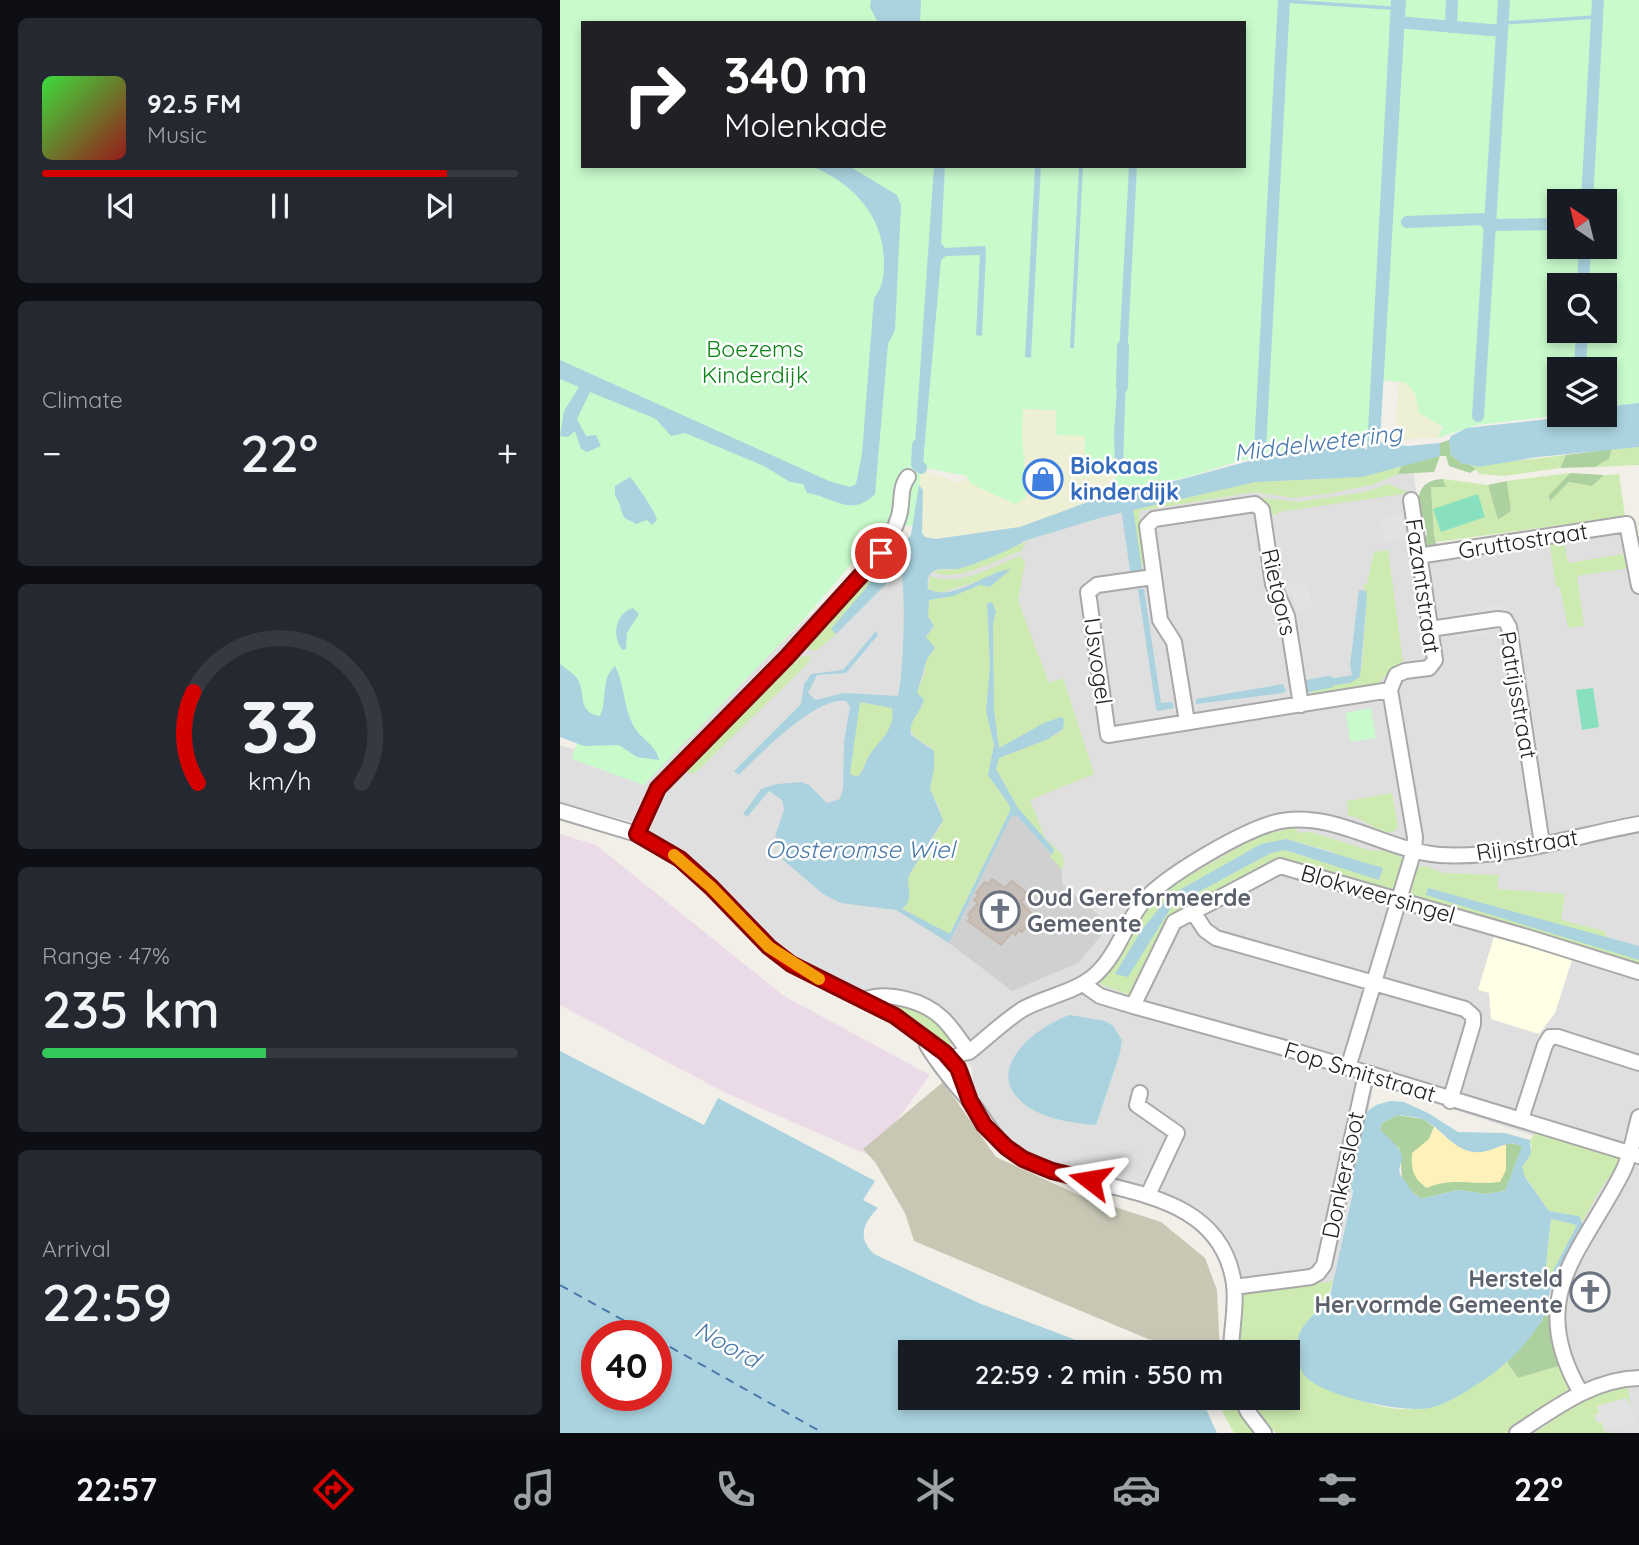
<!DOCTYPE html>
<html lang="en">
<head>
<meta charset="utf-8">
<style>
	body { margin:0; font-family:Quicksand,sans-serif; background:#242831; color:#f1f3f6; height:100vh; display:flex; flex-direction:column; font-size:26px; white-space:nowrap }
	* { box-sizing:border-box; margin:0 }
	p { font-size:23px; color:#9ea1a6 }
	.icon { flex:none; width:38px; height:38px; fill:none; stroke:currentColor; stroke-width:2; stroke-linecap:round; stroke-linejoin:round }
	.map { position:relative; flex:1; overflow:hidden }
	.side { display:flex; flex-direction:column; gap:18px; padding:18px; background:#0d0f14; width:560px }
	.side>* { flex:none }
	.banner { position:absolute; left:21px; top:21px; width:665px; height:147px; border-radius:0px; box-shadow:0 4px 10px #0003; background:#202124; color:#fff; overflow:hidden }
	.needle { width:46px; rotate:325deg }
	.fabs { position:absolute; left:987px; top:189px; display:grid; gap:14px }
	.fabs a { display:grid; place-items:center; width:70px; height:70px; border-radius:0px; background:#171b24; box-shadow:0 4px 10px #0003; font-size:35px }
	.speed { position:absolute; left:21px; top:1320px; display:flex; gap:14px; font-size:35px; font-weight:700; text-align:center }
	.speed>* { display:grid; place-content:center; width:91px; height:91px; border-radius:50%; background:#171b24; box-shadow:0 4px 10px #0003; line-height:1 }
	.speed .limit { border:10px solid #d22; background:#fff; color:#111 }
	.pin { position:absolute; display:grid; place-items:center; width:60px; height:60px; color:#fff; margin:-30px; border:4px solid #fff; border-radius:50%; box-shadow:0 2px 7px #0007 }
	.me { position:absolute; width:77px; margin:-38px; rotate:284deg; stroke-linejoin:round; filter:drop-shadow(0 0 5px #0008) }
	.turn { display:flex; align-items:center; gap:24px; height:147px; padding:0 28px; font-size:32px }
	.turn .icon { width:91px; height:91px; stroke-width:2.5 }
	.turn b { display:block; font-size:49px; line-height:60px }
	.big { font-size:52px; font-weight:600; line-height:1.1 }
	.side .card { flex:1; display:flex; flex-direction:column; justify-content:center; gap:10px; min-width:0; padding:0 24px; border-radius:10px; background:#242831 }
	.side .dial { align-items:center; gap:0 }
	.dial svg { height:182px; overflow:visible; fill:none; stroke:#363941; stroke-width:7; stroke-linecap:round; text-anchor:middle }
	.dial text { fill:#f1f3f6; stroke:none }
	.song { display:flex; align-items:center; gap:21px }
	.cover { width:84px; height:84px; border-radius:10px; background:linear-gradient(135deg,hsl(120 70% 55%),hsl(0 70% 35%)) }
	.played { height:7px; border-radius:4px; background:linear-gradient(90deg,#d40000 85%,#363941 85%) }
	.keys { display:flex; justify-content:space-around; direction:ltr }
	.heat { display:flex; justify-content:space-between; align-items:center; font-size:38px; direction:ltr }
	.charge { height:10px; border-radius:5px; background:linear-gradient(90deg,#34c759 47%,#363941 0) }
	.trip { position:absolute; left:338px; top:1340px; width:402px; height:70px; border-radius:0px; background:#171b24; box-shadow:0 4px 10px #0003; font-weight:600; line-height:70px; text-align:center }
	.dock { display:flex; height:112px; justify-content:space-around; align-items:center; background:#090b0e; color:#9ea1a6 }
	.dock .icon { width:49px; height:49px }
	.dock .active { color:#d40000 }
	.dock b { font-size:32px; color:#f1f3f6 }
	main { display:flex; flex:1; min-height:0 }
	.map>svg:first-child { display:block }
</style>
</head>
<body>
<main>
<section class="side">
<div class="card">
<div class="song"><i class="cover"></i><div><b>92.5 FM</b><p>Music</p></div></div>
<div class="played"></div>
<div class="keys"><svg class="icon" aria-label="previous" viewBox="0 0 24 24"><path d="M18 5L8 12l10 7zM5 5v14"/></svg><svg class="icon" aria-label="pause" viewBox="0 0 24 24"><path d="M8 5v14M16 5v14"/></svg><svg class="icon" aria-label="next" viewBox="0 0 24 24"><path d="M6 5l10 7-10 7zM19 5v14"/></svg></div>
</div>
<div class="card"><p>Climate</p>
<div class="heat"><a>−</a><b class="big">22°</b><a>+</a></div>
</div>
<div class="card dial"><svg viewBox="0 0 100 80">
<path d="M14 69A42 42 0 1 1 86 69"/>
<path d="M14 69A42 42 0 0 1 12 29" stroke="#d40000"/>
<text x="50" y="56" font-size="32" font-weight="700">33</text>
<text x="50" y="72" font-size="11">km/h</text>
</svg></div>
<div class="card"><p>Range · 47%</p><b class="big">235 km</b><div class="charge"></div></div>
<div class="card"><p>Arrival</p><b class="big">22:59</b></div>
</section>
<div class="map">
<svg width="1079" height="1433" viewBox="0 0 1079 1433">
	<rect width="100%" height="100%" fill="#f2efe9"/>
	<path fill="#e0dfdf" d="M851,456L865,548L1071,524L1079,571V1433H1000L992,1429L987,1311L995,1267L1040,1158L814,1083L773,1285L675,1300L640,1216L602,1197L456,1150L425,1113L413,1089L412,1068L360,998L314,1000L244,970L134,863L77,823L0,803V745L87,771L318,550L648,485Z"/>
	<path fill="#ebdbe8" d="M0,834L36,845L224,996L370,1075L311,1156L166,1093L0,1005Z"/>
	<path fill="#ffffe5" d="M935,933L1013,957L995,1013L979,1034L931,1019L929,993L918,990Z"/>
	<path fill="#d0d0d0" d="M457,816L502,867V884L550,925L518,963L452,991L389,943L451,817Z"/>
	<path fill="#c7c7b4" d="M383,1082L436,1157L521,1196L601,1222L645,1258L657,1290L660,1353L588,1339L354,1241L345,1213L315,1162L303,1149Z"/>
	<path fill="#eef0d5" d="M465,357L556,458L555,492L460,527L376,539L365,537L362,534L363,490L359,485V469L396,482H404Z
		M840,371L869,374L883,437L834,440Z"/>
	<path fill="#cdebb0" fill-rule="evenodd" d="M1079,447V465L1035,467L1049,459L1052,449Z
		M1006,455L1000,468L943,476L920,474L912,466Z
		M842,465L838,474L815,484L772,493L733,498L695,492L579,511L585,564L578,570L573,510L695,482L802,477Z
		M1010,473L988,496L989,501L1009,482L1032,486L1044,475L1059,474L1065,516L877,542L874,535L871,487H886L883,479L928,485L938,520L951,511L947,481Z
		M828,484L850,493L718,512V514L709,516L703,501L696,497L738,502L805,492Z
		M1061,536L1064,537L1069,568L1017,576L1024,626L1008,628L1000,587H996L990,545L1004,542L1008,563L1064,554Z
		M467,541L461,551C436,560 399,583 373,572C382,568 391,571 400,568C422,561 446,551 467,541Z
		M828,550L843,662L830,670L816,687L756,697L746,687L790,683L802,666L807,597L803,585L807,584L814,552Z
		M460,556L465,562L458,601L489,683L503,678L534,774L470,800L485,838L501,853L504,862L502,870L490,856L494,849L458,808L436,769L439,758L488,739L503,730L439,749L434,710L433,623L436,612L427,603L430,666L426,711L434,745L428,775L450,806V811L389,935L342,908L349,875L381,826V812L370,789L374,768L371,747C344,733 347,728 363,705L357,693L365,672L366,637L374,626L368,616L369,599L375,597L382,599L420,585L433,584L449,571L380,593L368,589L370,576C398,588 433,566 460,556Z
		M327,558L330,562L271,629L276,634L256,651L250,649L235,652L321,559Z
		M248,656L251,658L242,669L135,773L119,772L235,658Z
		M299,702L332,708C336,731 319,740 308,758C304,765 303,770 298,777L290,775Z
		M832,793L838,827L833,832C820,835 802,816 788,816L787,801Z
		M734,827L739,833L750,832L812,851C823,849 833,853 843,859L834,888L825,891L723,862H712L618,913L570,995L540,984L546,970L584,909L602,891L697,837ZM726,839L774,852L759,861L724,850L711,853L612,906L556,973L581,931L609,896L701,844Z
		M865,866L883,873L939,875L937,889L1005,894L1001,920L1044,931L1048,939L869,888L1079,960V968L849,900L858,867Z
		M322,1002C352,1005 380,1015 392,1044L380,1045Z
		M977,1131L1063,1158L1039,1191L1023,1221L1019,1216L989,1211L962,1172V1167L972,1148L970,1140Z
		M991,1219L1017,1225L989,1279L985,1276Z
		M773,1281C769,1303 754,1310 743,1328L759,1385C821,1408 851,1425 911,1386C923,1378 936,1371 947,1362L958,1378L1002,1365L1013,1389L946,1433H716L703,1420L689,1398H728V1353H679L683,1293Z
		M1068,1387L1070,1405L1042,1422L1044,1431L1052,1433H974L1028,1397Z
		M655,1398H675L698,1433H674Z"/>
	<path fill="#add19e" d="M889,440L891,455C899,462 910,463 916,469L910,473L889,466L886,456H880L874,472L838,474L842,465L880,456V443Z
		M1052,449L1049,459L1035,467L1000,468L1006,455Z
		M1010,473L1044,475L1032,486L1009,482L990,501L988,496Z
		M883,479L886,487H871L874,535L877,546L865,548L862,538L867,535L866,528H861C858,506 852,480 883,479Z
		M947,481L951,511L938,520L928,485Z
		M837,1115L863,1119L874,1127L869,1139L881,1181L930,1183L946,1170V1143L963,1145L945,1191L926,1194L898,1190L861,1199C834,1178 845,1175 839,1148L829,1141L820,1129L822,1123Z
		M988,1299L991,1320L1002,1365L958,1378L947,1362L982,1321Z"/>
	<path fill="#fff1ba" d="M874,1127C899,1149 914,1160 946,1143V1170L940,1182C915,1185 889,1177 867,1188C853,1178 851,1170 852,1153L869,1139Z"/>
	<path fill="#c8facc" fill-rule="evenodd" d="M0,0H1079V404L1045,406V369H999V412L985,417L917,425L878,438L883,427L859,413L855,393L846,383L823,380L820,440C757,439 693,456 634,475C608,483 580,483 555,492L556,466L524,478L525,436L496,435V410L463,409L462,432L466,498L455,504L411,484L407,476L361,467L355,526L330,525L325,534L318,533L245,618L84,785L12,759L17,742L0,736ZM23,23H684V166H23ZM999,201H1045V247H999ZM999,285H1045V331H999Z
		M811,708L816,738L790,742L786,713Z"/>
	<path fill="#88e0be" d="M918,494L925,517L881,532L873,509Z
		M1033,688L1039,727L1022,730L1016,690Z"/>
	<path fill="#e2e2e2" d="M842,513L845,540L825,543L821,517Z
		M748,582L752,609L735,611L733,593H729L728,585Z
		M947,604L948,612L930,616L931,634L895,638L892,613Z
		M1066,1398L1078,1421L1044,1430L1042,1422L1037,1423L1034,1415L1039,1413L1037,1406Z"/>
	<path fill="#aad3df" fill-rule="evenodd" d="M311,0H361L360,23H318L310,7Z
		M831,0H846L820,440L823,444L848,446L880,443V456L802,477L695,482L543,517L464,541C454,549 411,566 398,569C389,570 379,566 371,573C367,577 367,583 368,589C394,603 426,571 451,569L430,587L420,585L393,596L369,600L368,616L374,626L366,637L375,648L367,659L357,693L364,699C361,713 348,720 351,735L374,751V768L370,789L383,820L349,875C345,889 356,897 342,909L390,934L450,811V806L428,775L434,745L426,711L430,666L427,603L432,602L436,612L433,623L434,710L439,748L484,723L501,717L504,719L503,729L488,739L439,758L436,769L458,808L494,849L492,855L457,816L451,817L389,943L336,910L281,903L263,894L222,859L228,854L215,836L224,810L222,800L209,791L187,817L183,814L201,789L217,784L241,782L249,785L267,803L280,799L283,788L284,742L290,707L286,701C256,696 198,756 179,775L174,771L241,704L244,684L251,674L283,670L316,631L318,635L286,673L257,675L248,693L256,700L284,693L338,696C343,678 347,583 340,570L276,634L271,629L351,535L359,485L363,490L362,533L365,537L376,539L460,527L555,492L619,480L700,458L796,444L807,450ZM300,702L332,708C336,731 318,740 308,758C304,765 304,771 297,777L290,774Z
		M251,166H289L337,195L341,205L335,330L328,344L315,494C291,518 275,497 247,493L243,484L230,482L204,466L125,433L111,436L96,419L30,392L17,419L26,436L36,435L41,446L27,452L21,449L15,431L8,437L0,436L4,411L19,387L0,379V360L269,481L290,487L296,484L302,454L314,298C323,287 324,275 324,261C323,215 293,183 251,166Z
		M374,166H385L381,243L385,248L425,246L426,252L422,335L420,336L416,335L420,255L386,256L381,260L363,462L354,459Z
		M475,166H481L471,358L465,357Z
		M519,166H523L514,348H510Z
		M569,166H577L567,359L565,361L559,355Z
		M558,372H566L563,467L560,469L555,468L554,434Z
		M1079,403V447L978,457L919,467L901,463L891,455L889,440L891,436L907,428L1008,417L1010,415H1045V407Z
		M70,477C77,485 95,511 97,520L92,525L87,520L76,524C71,520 65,520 63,515C59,507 62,505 55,496V486Z
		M578,589H584L601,703L612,702L614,708L598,711L596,709Z
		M799,590L806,591L807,597L800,677L790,683L753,688L752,682L792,675L790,665Z
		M73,608L79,614L67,633L66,649L63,650C51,638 55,613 73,608Z
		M0,664C6,669 14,673 18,680C26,695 17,712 40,716C48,699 40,679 55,666C65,685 63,706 73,725C80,739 96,744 99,760L77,757L59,745L24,746L0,737Z
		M723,684L726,691L723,693L636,704V699Z
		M726,839L823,868L819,880L725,850L711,853L612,906L568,977L555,974L581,931L609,896L701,844Z
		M868,888L1079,946V960L866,895Z
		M510,1015L545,1021L553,1026L562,1040L560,1053L536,1125C512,1123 483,1119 464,1104C421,1069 477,1026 510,1015Z
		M0,1051L144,1125L158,1098L315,1181L303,1200L318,1208C303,1223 297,1238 314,1254L421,1304L550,1353H350V1398H641L657,1433H0ZM37,1335H96V1395H37Z
		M830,1101L844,1102L868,1113L898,1132L945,1133L970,1140L971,1154L962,1167L965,1177L989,1211L1019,1216C1030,1232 1009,1259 1001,1274C997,1280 992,1285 990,1292C987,1302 986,1313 981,1322C965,1347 941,1370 916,1385C902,1394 885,1405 869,1408C842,1413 767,1397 747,1378C739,1371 735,1354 737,1343C740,1320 763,1311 771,1292L793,1191L786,1177L801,1116L816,1105ZM837,1115C846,1116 856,1116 864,1120C883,1129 892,1150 915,1152C934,1154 944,1138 962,1146L945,1191L926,1194L898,1190L861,1199L853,1193L840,1174C838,1167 842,1164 842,1157C841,1147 827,1138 820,1129L822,1123ZM991,1219L1017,1225L989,1279L985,1275Z"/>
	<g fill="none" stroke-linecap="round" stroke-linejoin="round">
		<path stroke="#aad3df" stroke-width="3.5" d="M724,1L830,8
			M943,23L1036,17"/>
		<path stroke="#aad3df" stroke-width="12" d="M837,22L942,31
			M891,27L892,0
			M1027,201L1038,0
			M847,222L923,219L928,225L999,224
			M1023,285L1025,247
			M1020,369L1022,331
			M562,387L563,346
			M918,416L944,0
			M358,445L357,464L361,468
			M699,468L724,0
			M566,501L576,570
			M747,686L769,682"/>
		<path stroke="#4a7aab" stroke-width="2" stroke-dasharray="9 7" stroke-linecap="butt" d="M0,1285L90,1335
			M96,1339L263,1433"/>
	</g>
	<path fill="#c7bfb8" stroke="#c4b6ab" stroke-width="2" d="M432,879L445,888L452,881L468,894L461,902L472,914L468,919L471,921L462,932L459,930L455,935L452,932L441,945L408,921L411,918L408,915L418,903L414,900L419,895L416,893L425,882L428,884Z
		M1016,1279L1049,1291L1042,1307L1011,1294Z"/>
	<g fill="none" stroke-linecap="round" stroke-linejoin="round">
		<g stroke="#a9a9a9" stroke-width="18">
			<path id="minor" d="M858,556L1067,524L1079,586
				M593,577L537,585L528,592L548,735L830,690
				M870,629L938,619L945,620L949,627L982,844
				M627,722L614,642L600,620L587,526L594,519L695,504L702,510L713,584L727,616L741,705
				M0,811L77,834L120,859L151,887L209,947L231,964L335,1016L385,1053L400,1072L410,1101
				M77,834L98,788L226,658L321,553C329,541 335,529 339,516C343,502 339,488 348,477
				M633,912L645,930L656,938L905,1009L913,1016V1024L890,1101
				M523,984L540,996L573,1006L725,1048L1079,1156
				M304,1000C327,991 363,1000 382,1018C392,1027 400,1041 409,1052
				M573,1006L614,922L720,866L967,937L1079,972
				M367,1045C379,1065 394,1083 409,1100C429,1123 433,1142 462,1158C532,1196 659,1180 674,1284C677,1306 671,1330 671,1353
				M788,1068L854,850L855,837L830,690L836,675L845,671L869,668L875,660L851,500
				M386,1071C392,1061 397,1053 409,1052C427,1038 444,1021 463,1009C487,996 514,993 535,975C557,955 564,927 581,904C602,877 686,828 721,821C775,811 827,851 880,855C947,859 1014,836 1079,824
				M580,1093L577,1105L617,1133L588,1195
				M961,1119L985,1045L990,1037H998L1079,1063
				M674,1287L751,1277L758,1273L764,1265L806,1074
				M1021,1393C965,1297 1020,1255 1062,1173C1071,1156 1074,1135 1079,1117
				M682,1398L688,1412L704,1433
				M957,1433C994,1409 1032,1379 1079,1378"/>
		</g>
		<use href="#minor" stroke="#fff" stroke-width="14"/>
	</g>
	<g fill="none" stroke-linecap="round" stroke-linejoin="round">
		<g stroke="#8a0000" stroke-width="18">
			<path id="route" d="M321,553L226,658L98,788L77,834L120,859L151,887L209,947L231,964L335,1016L385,1053L398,1068L410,1101L424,1125L446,1147L463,1159L492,1171L530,1180"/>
		</g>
		<use href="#route" stroke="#d40000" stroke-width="12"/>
		<path stroke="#f59e0b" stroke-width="12" d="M114,855L151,887L209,947L259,979"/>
	</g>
	<defs>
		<g id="shop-ring" transform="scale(2.0125)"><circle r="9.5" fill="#fff" stroke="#3f7fe0" stroke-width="1.5"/><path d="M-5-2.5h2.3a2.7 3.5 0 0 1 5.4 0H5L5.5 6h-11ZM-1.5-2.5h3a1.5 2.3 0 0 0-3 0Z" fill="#3f7fe0"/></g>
		<g id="church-ring" transform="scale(2.0125)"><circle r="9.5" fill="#fff" stroke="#6b7280" stroke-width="1.5"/><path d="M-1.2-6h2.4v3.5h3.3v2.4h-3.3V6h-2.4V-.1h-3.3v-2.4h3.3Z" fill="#6b7280"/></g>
	</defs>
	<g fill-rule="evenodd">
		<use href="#shop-ring" x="483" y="479"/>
		<use href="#church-ring" x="440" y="911"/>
		<use href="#church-ring" x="1030" y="1292"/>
	</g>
	<g text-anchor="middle" stroke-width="5" stroke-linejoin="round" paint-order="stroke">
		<g font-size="23" fill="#0c8416" stroke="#fff">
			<text x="195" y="357">Boezems<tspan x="195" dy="26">Kinderdijk</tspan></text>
		</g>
		<g font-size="23" font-weight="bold" fill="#366cbe" stroke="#fff" text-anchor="start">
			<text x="510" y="474">Biokaas<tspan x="510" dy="26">kinderdijk</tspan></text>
		</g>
		<g font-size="23" fill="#222" stroke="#fff">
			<text transform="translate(963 541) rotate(-9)" y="8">Gruttostraat</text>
			<text transform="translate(863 586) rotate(82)" y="8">Fazantstraat</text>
			<text transform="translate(719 592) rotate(77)" y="8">Rietgors</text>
			<text transform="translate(538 661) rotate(82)" y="8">IJsvogel</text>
			<text transform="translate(958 695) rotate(80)" y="8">Patrijsstraat</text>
			<text transform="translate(967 845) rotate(-9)" y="8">Rijnstraat</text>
			<text transform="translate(818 894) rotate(16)" y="8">Blokweersingel</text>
			<text transform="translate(800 1072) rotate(17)" y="8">Fop Smitstraat</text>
			<text transform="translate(783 1175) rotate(-78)" y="8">Donkersloot</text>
		</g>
		<g font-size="23" font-weight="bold" fill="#5b616d" stroke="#fff" text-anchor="start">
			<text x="467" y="906">Oud Gereformeerde<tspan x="467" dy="26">Gemeente</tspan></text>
			<text x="1003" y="1287" text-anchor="end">Hersteld<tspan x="1003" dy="26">Hervormde Gemeente</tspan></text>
		</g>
		<g font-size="24" font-style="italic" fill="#4a7aab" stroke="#fff">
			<text transform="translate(758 443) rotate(-7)" y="8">Middelwetering</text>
			<text x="300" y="858">Oosteromse Wiel</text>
			<text transform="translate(167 1345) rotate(29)" y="8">Noord</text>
		</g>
	</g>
</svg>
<div class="fabs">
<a><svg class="needle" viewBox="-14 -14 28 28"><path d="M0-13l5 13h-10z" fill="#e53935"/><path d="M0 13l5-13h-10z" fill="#9ea1a6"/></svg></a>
<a><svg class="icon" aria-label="search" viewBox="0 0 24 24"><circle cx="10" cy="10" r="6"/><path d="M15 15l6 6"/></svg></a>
<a><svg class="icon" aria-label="layers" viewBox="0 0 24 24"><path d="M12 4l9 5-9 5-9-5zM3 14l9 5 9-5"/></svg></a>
</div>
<div class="speed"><div class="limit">40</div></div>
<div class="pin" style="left:321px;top:553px;background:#d93025"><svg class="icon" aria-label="arrive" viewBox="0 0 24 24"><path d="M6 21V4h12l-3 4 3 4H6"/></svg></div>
<svg class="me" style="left:530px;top:1180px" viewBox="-20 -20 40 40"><path d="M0-17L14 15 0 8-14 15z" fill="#d40000" stroke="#fff" stroke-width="4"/></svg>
<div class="trip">22:59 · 2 min · 550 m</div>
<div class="banner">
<div class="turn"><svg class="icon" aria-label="right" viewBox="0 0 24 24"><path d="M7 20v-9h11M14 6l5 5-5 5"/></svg><div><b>340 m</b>Molenkade</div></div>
</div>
</div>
</main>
<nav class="dock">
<b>22:57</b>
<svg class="icon active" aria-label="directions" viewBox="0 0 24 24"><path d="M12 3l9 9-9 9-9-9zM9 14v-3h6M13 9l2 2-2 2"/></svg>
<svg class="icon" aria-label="music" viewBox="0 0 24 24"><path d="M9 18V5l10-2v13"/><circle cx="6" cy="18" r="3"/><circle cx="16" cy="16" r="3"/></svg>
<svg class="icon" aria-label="phone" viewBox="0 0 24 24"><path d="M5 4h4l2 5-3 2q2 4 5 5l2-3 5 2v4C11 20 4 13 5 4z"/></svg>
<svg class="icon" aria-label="climate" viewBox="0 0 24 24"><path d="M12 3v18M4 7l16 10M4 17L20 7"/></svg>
<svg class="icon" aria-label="car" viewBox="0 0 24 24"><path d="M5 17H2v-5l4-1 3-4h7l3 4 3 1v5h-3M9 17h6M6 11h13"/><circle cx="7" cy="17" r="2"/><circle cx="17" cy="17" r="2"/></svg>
<svg class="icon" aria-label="filters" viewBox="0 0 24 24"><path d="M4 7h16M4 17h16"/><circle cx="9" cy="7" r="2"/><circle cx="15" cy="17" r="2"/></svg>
<b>22°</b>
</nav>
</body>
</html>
